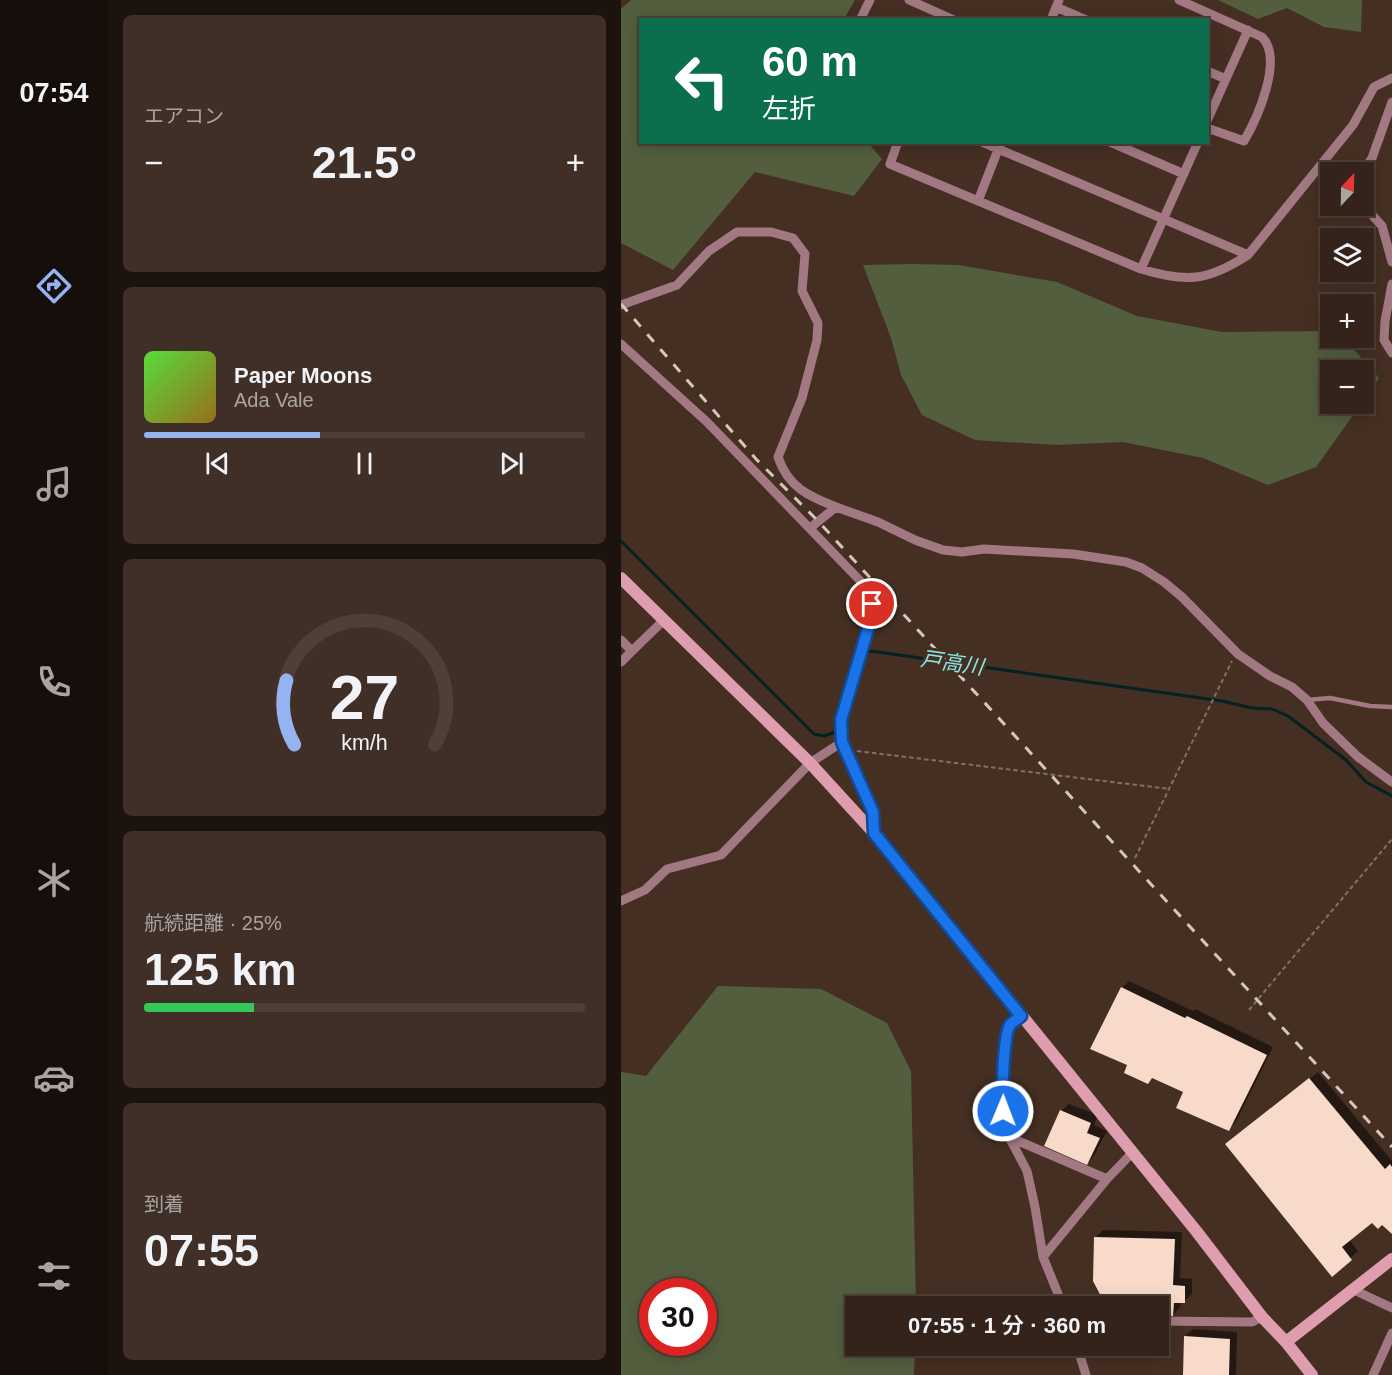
<!DOCTYPE html>
<html lang="ja">
<head>
<meta charset="utf-8">
<style>
	body { margin:0; font-family:Arial,"Noto Sans JP",sans-serif; background:#3f2f27; color:#f1f3f6; height:100vh; display:flex; flex-direction:column; font-size:22px; white-space:nowrap }
	* { box-sizing:border-box; margin:0 }
	p { font-size:20px; color:#a9a4a2 }
	.icon { flex:none; width:33px; height:33px; fill:none; stroke:currentColor; stroke-width:2; stroke-linecap:round; stroke-linejoin:round }
	.map { position:relative; flex:1; overflow:hidden }
	.details { display:flex; flex-direction:column; gap:15px; padding:15px; background:#1d130e; width:513px }
	.details>* { flex:none }
	.hud { position:absolute; left:18px; top:18px; width:570px; height:126px; border-radius:0px; box-shadow:0 3px 15px #0003,0 0 0 2px #4e4039; background:#0b6e4f; color:#fff; overflow:hidden }
	.needle { width:39px; rotate:22deg }
	.buttons { position:absolute; left:699px; top:162px; display:grid; gap:12px }
	.buttons a { display:grid; place-items:center; width:54px; height:54px; border-radius:0px; background:#34231a; box-shadow:0 3px 15px #0003,0 0 0 2px #4e4039; font-size:30px }
	.speed { position:absolute; left:18px; top:1278px; display:flex; gap:12px; font-size:30px; font-weight:700; text-align:center }
	.speed>* { display:grid; place-content:center; width:78px; height:78px; border-radius:50%; background:#34231a; box-shadow:0 3px 15px #0003,0 0 0 2px #4e4039; line-height:1 }
	.speed .limit { border:9px solid #d22; background:#fff; color:#111 }
	.pin { position:absolute; display:grid; place-items:center; width:51px; height:51px; color:#fff; margin:-26px; border:3px solid #fff; border-radius:50%; box-shadow:0 2px 6px #0007 }
	.me { position:absolute; width:66px; margin:-33px; rotate:1deg; stroke-linejoin:round; filter:drop-shadow(0 0 4px #0008) }
	.turn { display:flex; align-items:center; gap:21px; height:126px; padding:0 24px; font-size:27px }
	.turn .icon { width:78px; height:78px; stroke-width:2.5 }
	.turn b { display:block; font-size:42px; line-height:51px }
	.big { font-size:45px; font-weight:600; line-height:1.1 }
	.details .card { flex:1; display:flex; flex-direction:column; justify-content:center; gap:9px; min-width:0; padding:0 21px; border-radius:9px; background:#3f2f27 }
	.details .dial { align-items:center; gap:0 }
	.dial svg { height:156px; overflow:visible; fill:none; stroke:#4e4039; stroke-width:7; stroke-linecap:round; text-anchor:middle }
	.dial text { fill:#f1f3f6; stroke:none }
	.song { display:flex; align-items:center; gap:18px }
	.cover { width:72px; height:72px; border-radius:9px; background:linear-gradient(135deg,hsl(110 70% 55%),hsl(40 70% 35%)) }
	.played { height:6px; border-radius:3px; background:linear-gradient(90deg,#95b2f1 40%,#4e4039 40%) }
	.keys { display:flex; justify-content:space-around; direction:ltr }
	.heat { display:flex; justify-content:space-between; align-items:center; font-size:33px; direction:ltr }
	.charge { height:9px; border-radius:4px; background:linear-gradient(90deg,#34c759 25%,#4e4039 0) }
	.trip { position:absolute; left:224px; top:1296px; width:324px; height:60px; border-radius:0px; background:#34231a; box-shadow:0 3px 15px #0003,0 0 0 2px #4e4039; font-weight:600; line-height:60px; text-align:center }
	main { display:flex; flex:1; min-height:0 }
	.tabs { display:flex; flex-direction:column; width:108px; justify-content:space-around; align-items:center; background:#150e0a; color:#a9a4a2 }
	.tabs .icon { width:42px; height:42px }
	.tabs .on { color:#95b2f1 }
	.tabs b { font-size:27px; color:#f1f3f6 }
	.map>svg:first-child { display:block }
</style>
</head>
<body>
<main>
<nav class="tabs">
<b>07:54</b>
<svg class="icon on" aria-label="directions" viewBox="0 0 24 24"><path d="M12 3l9 9-9 9-9-9zM9 14v-3h6M13 9l2 2-2 2"/></svg>
<svg class="icon" aria-label="music" viewBox="0 0 24 24"><path d="M9 18V5l10-2v13"/><circle cx="6" cy="18" r="3"/><circle cx="16" cy="16" r="3"/></svg>
<svg class="icon" aria-label="phone" viewBox="0 0 24 24"><path d="M5 4h4l2 5-3 2q2 4 5 5l2-3 5 2v4C11 20 4 13 5 4z"/></svg>
<svg class="icon" aria-label="climate" viewBox="0 0 24 24"><path d="M12 3v18M4 7l16 10M4 17L20 7"/></svg>
<svg class="icon" aria-label="car" viewBox="0 0 24 24"><path d="M5 17H2v-5l4-1 3-4h7l3 4 3 1v5h-3M9 17h6M6 11h13"/><circle cx="7" cy="17" r="2"/><circle cx="17" cy="17" r="2"/></svg>
<svg class="icon" aria-label="filters" viewBox="0 0 24 24"><path d="M4 7h16M4 17h16"/><circle cx="9" cy="7" r="2"/><circle cx="15" cy="17" r="2"/></svg>
</nav>
<section class="details">
<div class="card"><p>エアコン</p>
<div class="heat"><a>−</a><b class="big">21.5°</b><a>+</a></div>
</div>
<div class="card">
<div class="song"><i class="cover"></i><div><b>Paper Moons</b><p>Ada Vale</p></div></div>
<div class="played"></div>
<div class="keys"><svg class="icon" aria-label="previous" viewBox="0 0 24 24"><path d="M18 5L8 12l10 7zM5 5v14"/></svg><svg class="icon" aria-label="pause" viewBox="0 0 24 24"><path d="M8 5v14M16 5v14"/></svg><svg class="icon" aria-label="next" viewBox="0 0 24 24"><path d="M6 5l10 7-10 7zM19 5v14"/></svg></div>
</div>
<div class="card dial"><svg viewBox="0 0 100 80">
<path d="M14 69A42 42 0 1 1 86 69"/>
<path d="M14 69A42 42 0 0 1 10 36" stroke="#95b2f1"/>
<text x="50" y="56" font-size="32" font-weight="700">27</text>
<text x="50" y="72" font-size="11">km/h</text>
</svg></div>
<div class="card"><p>航続距離 · 25%</p><b class="big">125 km</b><div class="charge"></div></div>
<div class="card"><p>到着</p><b class="big">07:55</b></div>
</section>
<div class="map">
<svg width="771" height="1375" viewBox="0 0 771 1375">
	<rect width="100%" height="100%" fill="#452f22"/>
	<path fill="#535e3e" fill-rule="evenodd" d="M10,0H234L223,19L20,20V142L247,143L261,159L233,196L134,172L52,270L0,243V9Z
		M597,0H741L740,32L703,27L666,8L637,19Z
		M291,264L338,265L436,282L516,316L601,332L709,331L710,338H723L758,378L743,400L742,370H710V404H740L695,467L647,485L582,458L502,442L435,445L354,440L301,415L280,375L270,338L242,265Z
		M97,986L200,989L266,1023L290,1071L295,1306H234V1346H294L293,1375H0V1072L25,1076ZM32,1292H82V1342H32Z"/>
	<path fill="#0007" d="M508,981L572,1011L574,1009L652,1047L615,1122L607,1129L564,1091L507,1065L501,988Z
		M697,1072L771,1161V1232L761,1223L751,1221L728,1239L737,1251L711,1275L606,1144Z
		M448,1104L477,1115L473,1125L486,1131L473,1156L466,1163L440,1111Z
		M482,1230L561,1232L559,1278L571,1279V1294L563,1302H560L559,1307L552,1315L537,1314V1306H487L473,1281L475,1237Z
		M572,1329L616,1332L615,1375H563L564,1336Z"/>
	<g fill="none" stroke-linecap="round" stroke-linejoin="round">
		<path stroke="#042122" stroke-width="3" d="M0,541L193,734L203,736L220,730
			M245,654V651L257,652L601,701L631,708L651,709L667,716L725,760L745,782L771,796
			M226,720L243,660"/>
	</g>
	<path fill="#f7dac9" d="M500,987L564,1018L566,1016L646,1055L608,1131L555,1108L562,1092L531,1078L527,1084L503,1073L506,1065L469,1049Z
		M688,1078L764,1169L769,1164L771,1167V1234L761,1225L757,1229L751,1223L721,1247L731,1260L711,1277L604,1144Z
		M439,1110L470,1123L466,1133L479,1138L466,1165L423,1146Z
		M473,1237L554,1239L552,1285L564,1286V1303H553L552,1316L537,1315V1306H485L472,1281Z
		M563,1336L609,1339L608,1375H562Z"/>
	<g fill="none" stroke-linecap="round" stroke-linejoin="round">
		<path stroke="#837064" stroke-width="2" stroke-dasharray="4.5 3" stroke-linecap="butt" d="M236,751L549,789
			M514,858L611,661
			M628,1010L771,839"/>
		<path stroke="#a27983" stroke-width="4.5" d="M686,700L709,698L749,706L771,707"/>
		<path stroke="#a27983" stroke-width="9" d="M288,0L333,20
			M558,0L641,37C663,59 636,119 623,141L586,128
			M435,7L465,20
			M239,20L249,0
			M430,20L438,0
			M586,71L605,79
			M586,121L627,30
			M277,142L269,164L520,269C566,283 587,281 627,255L732,125L753,87L771,78
			M361,142L627,255
			M489,142L563,174
			M742,172L751,158L771,102
			M357,201L380,142
			M742,205L761,226L771,262
			M520,269L577,142
			M771,284L764,321L763,340L771,353
			M0,305L56,285L88,251L116,232H150L172,238L184,254L181,291L197,323L196,340L181,398L157,457C167,487 187,496 215,507
			M0,344L86,422L249,591C259,642 208,702 224,749L252,812L253,833
			M189,528L215,507L257,522L294,540L322,550L341,552L363,549L452,554L505,562L521,568L543,582L561,597L617,654L649,676L671,687L686,700L702,723L737,757L771,782
			M0,640L11,651L43,620
			M0,662L11,651
			M0,901L24,890L46,869L100,855L189,763L221,742
			M400,1016L389,1025L386,1035L381,1094L382,1111L388,1137L406,1171L414,1207L422,1257L442,1306
			M388,1137L486,1179
			M422,1257L486,1179L511,1153
			M733,1290L771,1308
			M537,1321L631,1322L641,1317
			M456,1346L465,1375
			M752,1375L771,1333"/>
		<path stroke="#df9eaf" stroke-width="12" d="M0,578L189,763L253,833L576,1232L641,1317L665,1342L691,1375
			M665,1342L771,1259"/>
		<path stroke="#d6c6bd" stroke-width="3" stroke-dasharray="10 10" stroke-linecap="butt" d="M0,304L135,459L197,521L771,1147"/>
	</g>
	<g fill="none" stroke-linecap="round" stroke-linejoin="round">
		<g stroke="#114b97" stroke-width="15">
			<path id="route" d="M251,604V615L220,720L221,742L224,749L252,812L253,833L400,1016C397,1019 391,1022 389,1025C382,1036 381,1096 382,1111"/>
		</g>
		<use href="#route" stroke="#1a73e8" stroke-width="10"/>
	</g>
	<g text-anchor="middle" stroke-width="6" stroke-linejoin="round" paint-order="stroke">
		<g font-size="21" font-style="italic" fill="#89e6e7" stroke="#452f22">
			<text transform="translate(331 663) rotate(8)" y="7">戸高川</text>
		</g>
	</g>
</svg>
<div class="buttons">
<a><svg class="needle" viewBox="-14 -14 28 28"><path d="M0-13l5 13h-10z" fill="#e53935"/><path d="M0 13l5-13h-10z" fill="#a9a4a2"/></svg></a>
<a><svg class="icon" aria-label="layers" viewBox="0 0 24 24"><path d="M12 4l9 5-9 5-9-5zM3 14l9 5 9-5"/></svg></a>
<a>+</a>
<a>−</a>
</div>
<div class="speed"><div class="limit">30</div></div>
<div class="pin" style="left:251px;top:604px;background:#d93025"><svg class="icon" aria-label="arrive" viewBox="0 0 24 24"><path d="M6 21V4h12l-3 4 3 4H6"/></svg></div>
<svg class="me" style="left:382px;top:1111px" viewBox="-20 -20 40 40"><circle r="17" fill="#1a73e8" stroke="#fff" stroke-width="3"/><path d="M0-11L8 9 0 5-8 9z" fill="#fff"/></svg>
<div class="trip">07:55 · 1 分 · 360 m</div>
<div class="hud">
<div class="turn"><svg class="icon" aria-label="left" viewBox="0 0 24 24"><path d="M17 20v-9H6M10 6l-5 5 5 5"/></svg><div><b>60 m</b>左折</div></div>
</div>
</div>
</main>
</body>
</html>
